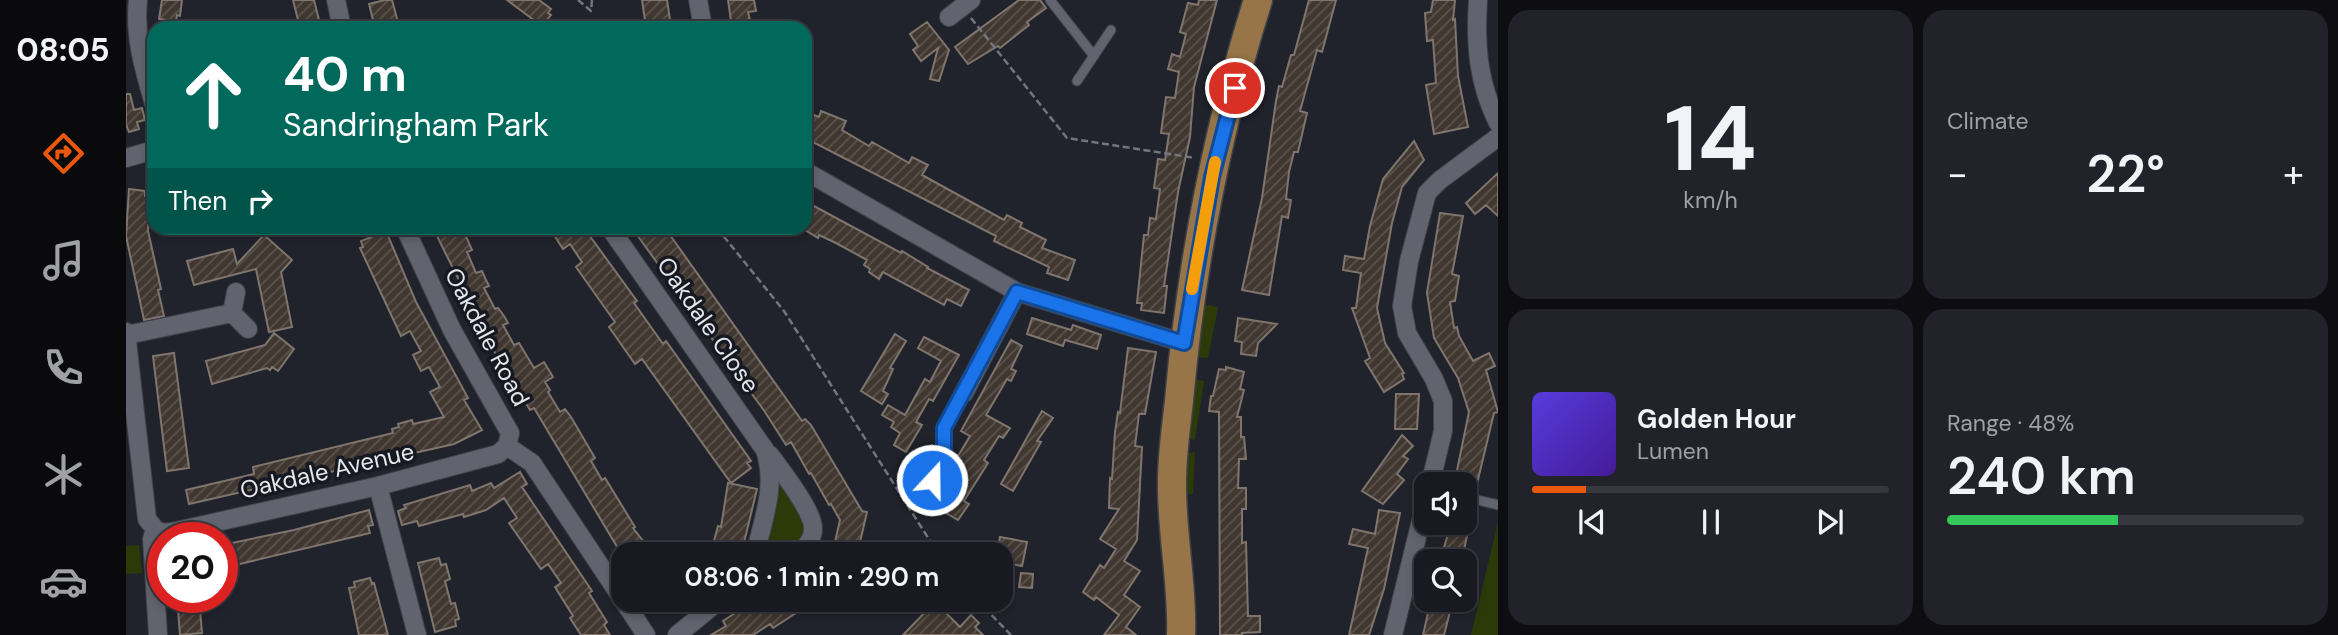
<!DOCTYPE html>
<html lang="en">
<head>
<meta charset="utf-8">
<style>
	body { margin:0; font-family:"DM Sans",sans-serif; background:#22232a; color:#f1f3f6; height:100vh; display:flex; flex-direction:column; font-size:26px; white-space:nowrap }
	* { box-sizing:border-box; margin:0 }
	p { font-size:23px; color:#9fa1a5 }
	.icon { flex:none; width:38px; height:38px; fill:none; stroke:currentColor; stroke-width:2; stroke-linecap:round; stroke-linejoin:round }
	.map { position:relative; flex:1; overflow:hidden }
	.details { display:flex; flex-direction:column; gap:10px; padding:10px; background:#0e0e12; width:840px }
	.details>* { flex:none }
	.top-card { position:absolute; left:21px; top:21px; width:665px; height:214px; border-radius:21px; box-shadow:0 4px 10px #0003,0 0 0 2px #37383f; background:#00695c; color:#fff; overflow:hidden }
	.buttons { position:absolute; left:1288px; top:472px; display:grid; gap:14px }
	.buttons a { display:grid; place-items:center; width:63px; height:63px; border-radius:14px; background:#191a21; box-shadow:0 4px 10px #0003,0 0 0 2px #37383f; font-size:35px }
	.speed { position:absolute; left:21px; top:522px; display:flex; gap:14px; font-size:35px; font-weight:700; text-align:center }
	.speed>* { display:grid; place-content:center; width:91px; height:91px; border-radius:50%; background:#191a21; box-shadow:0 4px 10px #0003,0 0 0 2px #37383f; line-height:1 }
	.speed .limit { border:10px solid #d22; background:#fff; color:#111 }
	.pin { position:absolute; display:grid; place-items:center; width:60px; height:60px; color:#fff; margin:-30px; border:4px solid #fff; border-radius:50%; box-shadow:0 2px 7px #0007 }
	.me { position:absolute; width:77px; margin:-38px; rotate:21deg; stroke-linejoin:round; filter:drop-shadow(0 0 5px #0008) }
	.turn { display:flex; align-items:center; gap:24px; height:147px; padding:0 21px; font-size:32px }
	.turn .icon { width:91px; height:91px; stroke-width:2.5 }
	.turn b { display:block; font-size:49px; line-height:60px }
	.then { display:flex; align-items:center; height:66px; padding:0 21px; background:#0003; gap:14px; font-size:26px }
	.big { font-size:52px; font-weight:600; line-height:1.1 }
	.details .widget { flex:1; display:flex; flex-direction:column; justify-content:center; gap:10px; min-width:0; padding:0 24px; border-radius:21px; background:#22232a }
	.details .dial { align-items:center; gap:0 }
	.dial b { font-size:91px; line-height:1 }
	.song { display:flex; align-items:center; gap:21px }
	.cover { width:84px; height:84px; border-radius:10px; background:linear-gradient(135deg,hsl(250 70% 55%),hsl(260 70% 35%)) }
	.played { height:7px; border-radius:4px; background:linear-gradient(90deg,#ea580c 15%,#37383f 15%) }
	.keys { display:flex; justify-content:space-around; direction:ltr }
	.heat { display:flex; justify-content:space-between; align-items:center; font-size:38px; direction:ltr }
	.charge { height:10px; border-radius:5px; background:linear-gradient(90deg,#34c759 48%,#37383f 0) }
	.details .tiles { flex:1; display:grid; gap:10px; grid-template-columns:repeat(2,1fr) }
	.trip { position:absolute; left:485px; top:542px; width:402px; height:70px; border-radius:21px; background:#191a21; box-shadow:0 4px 10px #0003,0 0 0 2px #37383f; font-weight:600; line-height:70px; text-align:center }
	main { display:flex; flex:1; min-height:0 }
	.dock { display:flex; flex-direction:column; width:126px; justify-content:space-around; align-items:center; background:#0a0a0d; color:#9fa1a5 }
	.dock .icon { width:49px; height:49px }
	.dock .current { color:#ea580c }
	.dock b { font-size:32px; color:#f1f3f6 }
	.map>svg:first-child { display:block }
</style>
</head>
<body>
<main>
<nav class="dock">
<b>08:05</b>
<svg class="icon current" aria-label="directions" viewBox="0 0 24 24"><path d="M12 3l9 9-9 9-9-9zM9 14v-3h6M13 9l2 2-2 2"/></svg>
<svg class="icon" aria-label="music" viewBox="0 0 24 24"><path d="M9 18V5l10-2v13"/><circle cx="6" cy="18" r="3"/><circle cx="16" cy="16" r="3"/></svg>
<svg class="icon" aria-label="phone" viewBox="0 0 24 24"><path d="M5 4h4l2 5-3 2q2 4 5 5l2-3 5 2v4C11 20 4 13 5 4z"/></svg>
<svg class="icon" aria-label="climate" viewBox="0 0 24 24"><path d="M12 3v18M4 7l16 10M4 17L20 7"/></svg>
<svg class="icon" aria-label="car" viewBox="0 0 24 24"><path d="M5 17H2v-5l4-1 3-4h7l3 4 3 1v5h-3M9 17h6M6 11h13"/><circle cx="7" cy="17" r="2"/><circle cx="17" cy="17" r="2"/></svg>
</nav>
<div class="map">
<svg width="1372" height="635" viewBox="0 0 1372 635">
	<defs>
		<pattern id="building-hatch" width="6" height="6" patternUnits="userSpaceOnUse" patternTransform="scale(1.75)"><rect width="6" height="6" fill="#403730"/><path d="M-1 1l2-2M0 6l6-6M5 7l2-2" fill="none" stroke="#5b544e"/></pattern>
	</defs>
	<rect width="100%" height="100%" fill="#21232c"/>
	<path fill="#2b3a08" d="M1077,304L1092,307L1082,358L1069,357Z
		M1064,378L1078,381L1069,440L1057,437Z
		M1069,452L1067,494H1053L1054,455Z
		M655,482L681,522L676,545L663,555H634Z
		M1372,522V635H1345Z
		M13,545L16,573L0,574V546Z"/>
	<path fill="url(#building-hatch)" stroke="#7f756d" stroke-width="2" d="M36,0H56L54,16L51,15L50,21L33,19Z
		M167,0H188L195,28H174Z
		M259,0H266L273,26L249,28L243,4Z
		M381,0H413L425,9L422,13L425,15L417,25L414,23L413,24Z
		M516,0H541L545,26L520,28Z
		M602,0H628L630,11L622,12L626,28H606Z
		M893,0H914L920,8L901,22L903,25L874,48L872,46L842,64L829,47Z
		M1073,0H1091L1068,87L1064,137L1052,192L1038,286H1041L1038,313L1015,310L1016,303H1011L1018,235H1022L1024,218L1030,219L1034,189L1028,188L1032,159L1039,160L1043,134L1035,133L1040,97L1049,98L1053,72L1042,69L1046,54L1054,57L1060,34L1054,32L1062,3L1072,5Z
		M1183,0H1210L1196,52L1191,50L1174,111L1181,113L1172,152H1168L1163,172L1160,199L1165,200L1162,218L1156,216L1143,295L1116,290L1136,198L1150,101L1153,86L1156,87L1165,55H1168Z
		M1307,0H1329L1327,20L1329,19L1332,76L1342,127L1308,134L1300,85L1310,83L1307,40L1301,41L1299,13L1305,12Z
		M801,22L823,50L813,81L804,79L812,48L795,61L787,50L792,46L784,34Z
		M0,94H4L8,110L16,108L19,120L11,122L13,129L3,132L0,125Z
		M695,111L720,121L716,130L743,146L746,142L783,163L786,157L802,165L796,175L847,203L878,220L881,215L896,223L894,227L920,240L916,248L949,260L942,280L921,273L923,267L868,241L870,236L679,138L688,115L693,117Z
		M1288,141L1298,160L1276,187L1266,223L1251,308L1259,343L1278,373L1276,374L1278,379L1258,392L1239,361L1244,358L1226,308H1230L1235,273L1217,270L1219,256L1238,259L1244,226L1257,179Z
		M1372,173V216L1360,205L1349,214L1340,203Z
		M3,189L19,191V196H24L22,231L35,289L32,290L38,316L18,320L0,236Z
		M686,205L775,253L776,251L802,267L801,268L843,290L835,306L821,299L818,305L757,272L753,279L743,272L744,269L738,265L741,260L710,243L693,235L692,238L679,230V217Z
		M1314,213L1337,216L1326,274L1333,276L1329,301L1324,302L1328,328L1331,327L1333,336L1347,361L1363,353L1369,366L1360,370L1372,412L1368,413L1349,492L1339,490V485H1328L1343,412L1332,378L1308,338L1301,293Z
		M307,228H330L333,236L339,234L346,250L341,252L350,273L356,271L359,278L363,286L358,288L369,309L372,308L378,316L382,323L377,325L388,345L393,343L408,368L418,362L427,377L419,382L424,390L422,392L434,412L439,409L445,417L469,458L465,461L476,480L479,478L509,527L507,528L528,555H496L408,408L404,410L383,376L381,377Z
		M438,228H458L511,301L508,303L537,344L540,341L625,461L621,463L625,468L605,483L516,359L509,364L483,327L489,322L450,267L456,262L444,244L437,249L428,235Z
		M506,228H539L676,421L679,419L685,425L736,511L741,512L731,555H706L714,520L705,504L703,505L685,473L683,474L665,442L660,445L639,412Z
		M260,231L290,302L342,398L338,400L356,430L328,444L63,504L60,490L128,474L127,467L267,433L266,429L273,427L272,424L286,420L287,424L318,417L304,392L314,387L303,367L295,371L287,355L295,351L284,331L275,336L234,248L237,247L235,241Z
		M138,235L166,260L155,272L166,327L143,332L130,269L68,285L61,261L107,249L111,264Z
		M906,318L945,330L947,325L975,335L971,349L939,340L937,346L901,334Z
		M1112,318L1151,324L1132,343L1130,356L1115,354L1116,342L1109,341Z
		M148,333L168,349L152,371L146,367L144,370L141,368L86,384L80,361L139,345Z
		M769,334L780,341L764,368L767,369L757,391L762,394L756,404L735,391Z
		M798,337L833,355L807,401L803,399L790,422L796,425L780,452L768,445L774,433L765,427L768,422L756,415L762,405L779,415L799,379L804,382L815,361L792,348Z
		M885,340L896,346L885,369L890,371L885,381L881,379L860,415L884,428L877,438L873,436L858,460L862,463L838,501L843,504L832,520L818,512L824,502L819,499L833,477L822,466L825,454L826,452L832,456L844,436L835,431Z
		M1002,348L1030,352L1019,414H1013L1009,446L1016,447L1011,540L998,561L1014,571L998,595L1014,607L1000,627L1010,635H978L993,615L970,597L968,600L957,592L974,565L978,568L990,549L974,539L993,509L983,508L984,478L986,479L989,432L992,412L994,413Z
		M48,353L63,468L41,471L27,356Z
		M1100,367L1118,372L1114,389L1118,390L1111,417H1115V437H1118L1120,459H1113L1112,488H1120V509H1116V543L1120,542L1122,616H1134V632L1116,633V635H1094L1093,412L1083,411L1085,396H1087L1093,369L1100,370Z
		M1270,394H1293L1291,429H1269Z
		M916,411L927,418L911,441L915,442L887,491L875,484Z
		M1276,435L1287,446L1277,456L1282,459L1271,474L1278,480L1257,504L1236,491Z
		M785,453L804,464L798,474L779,463Z
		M394,472L401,484L396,487L466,591L463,593L481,622L478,625L484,635H455L444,618L447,616L429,587L435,583L422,564L415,569L383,523L391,518L378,498L360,510L338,517L337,514L293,526L291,521L276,525L272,511L280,508L278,505L344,485L346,491L365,483L368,488Z
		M602,483L631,489L615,555H592L595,544L588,541L592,526L595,527Z
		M243,510L247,525L242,526L244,533L101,567L100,562L96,563V545L168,530Z
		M1253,510L1274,513L1258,589L1243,635H1223L1242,548L1223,544L1227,529L1249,534Z
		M1325,523H1344L1337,554L1348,557L1347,562H1314Z
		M874,537L901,542L896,566L885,564L886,560L880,559L881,556L871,555Z
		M313,558L315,565L320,564L324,579L319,581L325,604L329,603L333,619L329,620L330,626L309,632L292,563Z
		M895,573L907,574L906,588L893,587Z
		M244,578L246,584L248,583L262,635H233L223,588L229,587L228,582Z
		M51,597H73L76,633L54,635Z
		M643,600H690L647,628L644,624L627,635H585L600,626L597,621L620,606L624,612Z
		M1305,600H1327L1318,635H1297Z
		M809,602L834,627L845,615L853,623L849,627L857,635H777Z"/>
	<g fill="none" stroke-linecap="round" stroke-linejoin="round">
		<g stroke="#3f4148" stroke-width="11">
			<path id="service" d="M924,0L968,56
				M951,81L985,30
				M806,479L818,460V428L838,393
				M1339,497L1372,505"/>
		</g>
		<g stroke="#3f4148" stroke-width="20">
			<path id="minor" d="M12,0C8,37 18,69 28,104
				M210,0L216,28
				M572,0L577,28
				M1352,0C1349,44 1352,83 1372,123
				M823,17L845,0
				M0,158L28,150
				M679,171L891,292L1058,343
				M279,228L326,330L384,433L381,446
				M484,228L639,450C651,486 637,519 629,555
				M106,313L122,329
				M0,332L21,519L29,529L26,539L32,635
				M1,335L106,313L110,292
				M838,393L891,292
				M381,446L406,463L497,600
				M644,455C655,470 687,511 687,528C687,541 679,548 669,555
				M1304,485L1317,431V401L1308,379L1281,333L1276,306L1283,261L1301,193L1314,180L1372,137
				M252,486L291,635
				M29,529L36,533L46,532L252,486L372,454L381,446
				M497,600L520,635
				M551,635L594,600
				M1267,635L1300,500"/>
		</g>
		<g stroke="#3f4148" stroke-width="31">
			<path id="primary" d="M1055,635C1057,584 1045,532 1046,481C1046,455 1050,428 1053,401C1065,266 1091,130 1132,0"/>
		</g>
		<path stroke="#73757d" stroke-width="2.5" stroke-dasharray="7 3.5" stroke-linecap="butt" d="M452,0L465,11L466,0
			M845,18L941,138L1069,158
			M591,228L658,311L813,555
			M851,600L885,635"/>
		<use href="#service" stroke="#61646e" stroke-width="9"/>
		<use href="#minor" stroke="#61646e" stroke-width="18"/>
		<use href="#primary" stroke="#977548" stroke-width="28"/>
	</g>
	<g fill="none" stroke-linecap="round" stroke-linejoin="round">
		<g stroke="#114b97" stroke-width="18">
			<path id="route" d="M806,480L818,460V428L891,292L1058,343L1086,177L1109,88"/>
		</g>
		<use href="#route" stroke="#1a73e8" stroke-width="12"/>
		<path stroke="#f59e0b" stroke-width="12" d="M1066,289L1089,162"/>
	</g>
	<g text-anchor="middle" stroke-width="7" stroke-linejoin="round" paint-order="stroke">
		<g font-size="24" fill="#e5e7ed" stroke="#171922">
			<text transform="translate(582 325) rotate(55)" y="8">Oakdale Close</text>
			<text transform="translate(361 337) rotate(62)" y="8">Oakdale Road</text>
			<text transform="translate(201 471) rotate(-13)" y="8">Oakdale Avenue</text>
		</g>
	</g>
</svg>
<div class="buttons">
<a><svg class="icon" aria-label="sound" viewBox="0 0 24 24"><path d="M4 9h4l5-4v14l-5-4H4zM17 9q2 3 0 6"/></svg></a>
<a><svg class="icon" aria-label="search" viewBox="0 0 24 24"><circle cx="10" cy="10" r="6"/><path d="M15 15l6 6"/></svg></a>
</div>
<div class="speed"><div class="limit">20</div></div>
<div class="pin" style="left:1109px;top:88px;background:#d93025"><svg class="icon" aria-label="arrive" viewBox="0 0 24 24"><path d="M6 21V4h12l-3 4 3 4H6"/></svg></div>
<svg class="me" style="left:806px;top:480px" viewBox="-20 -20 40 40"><circle r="17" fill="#1a73e8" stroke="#fff" stroke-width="3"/><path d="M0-11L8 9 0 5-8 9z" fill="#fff"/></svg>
<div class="trip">08:06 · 1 min · 290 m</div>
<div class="top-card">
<div class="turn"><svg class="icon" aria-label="ahead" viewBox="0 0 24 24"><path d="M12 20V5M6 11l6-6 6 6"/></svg><div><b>40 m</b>Sandringham Park</div></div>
<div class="then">Then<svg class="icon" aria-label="right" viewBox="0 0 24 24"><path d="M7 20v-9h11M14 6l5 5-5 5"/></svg></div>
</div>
</div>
<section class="details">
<div class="tiles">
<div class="widget dial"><b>14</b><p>km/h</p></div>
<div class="widget"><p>Climate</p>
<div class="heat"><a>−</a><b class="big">22°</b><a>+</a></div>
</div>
<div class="widget">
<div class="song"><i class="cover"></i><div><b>Golden Hour</b><p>Lumen</p></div></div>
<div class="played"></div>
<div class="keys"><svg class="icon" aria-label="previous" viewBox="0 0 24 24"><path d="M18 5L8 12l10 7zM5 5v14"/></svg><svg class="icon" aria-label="pause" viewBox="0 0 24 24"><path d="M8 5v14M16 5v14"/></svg><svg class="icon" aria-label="next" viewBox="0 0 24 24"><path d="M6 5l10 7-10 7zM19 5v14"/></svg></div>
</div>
<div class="widget"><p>Range · 48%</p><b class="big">240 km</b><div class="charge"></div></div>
</div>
</section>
</main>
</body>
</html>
